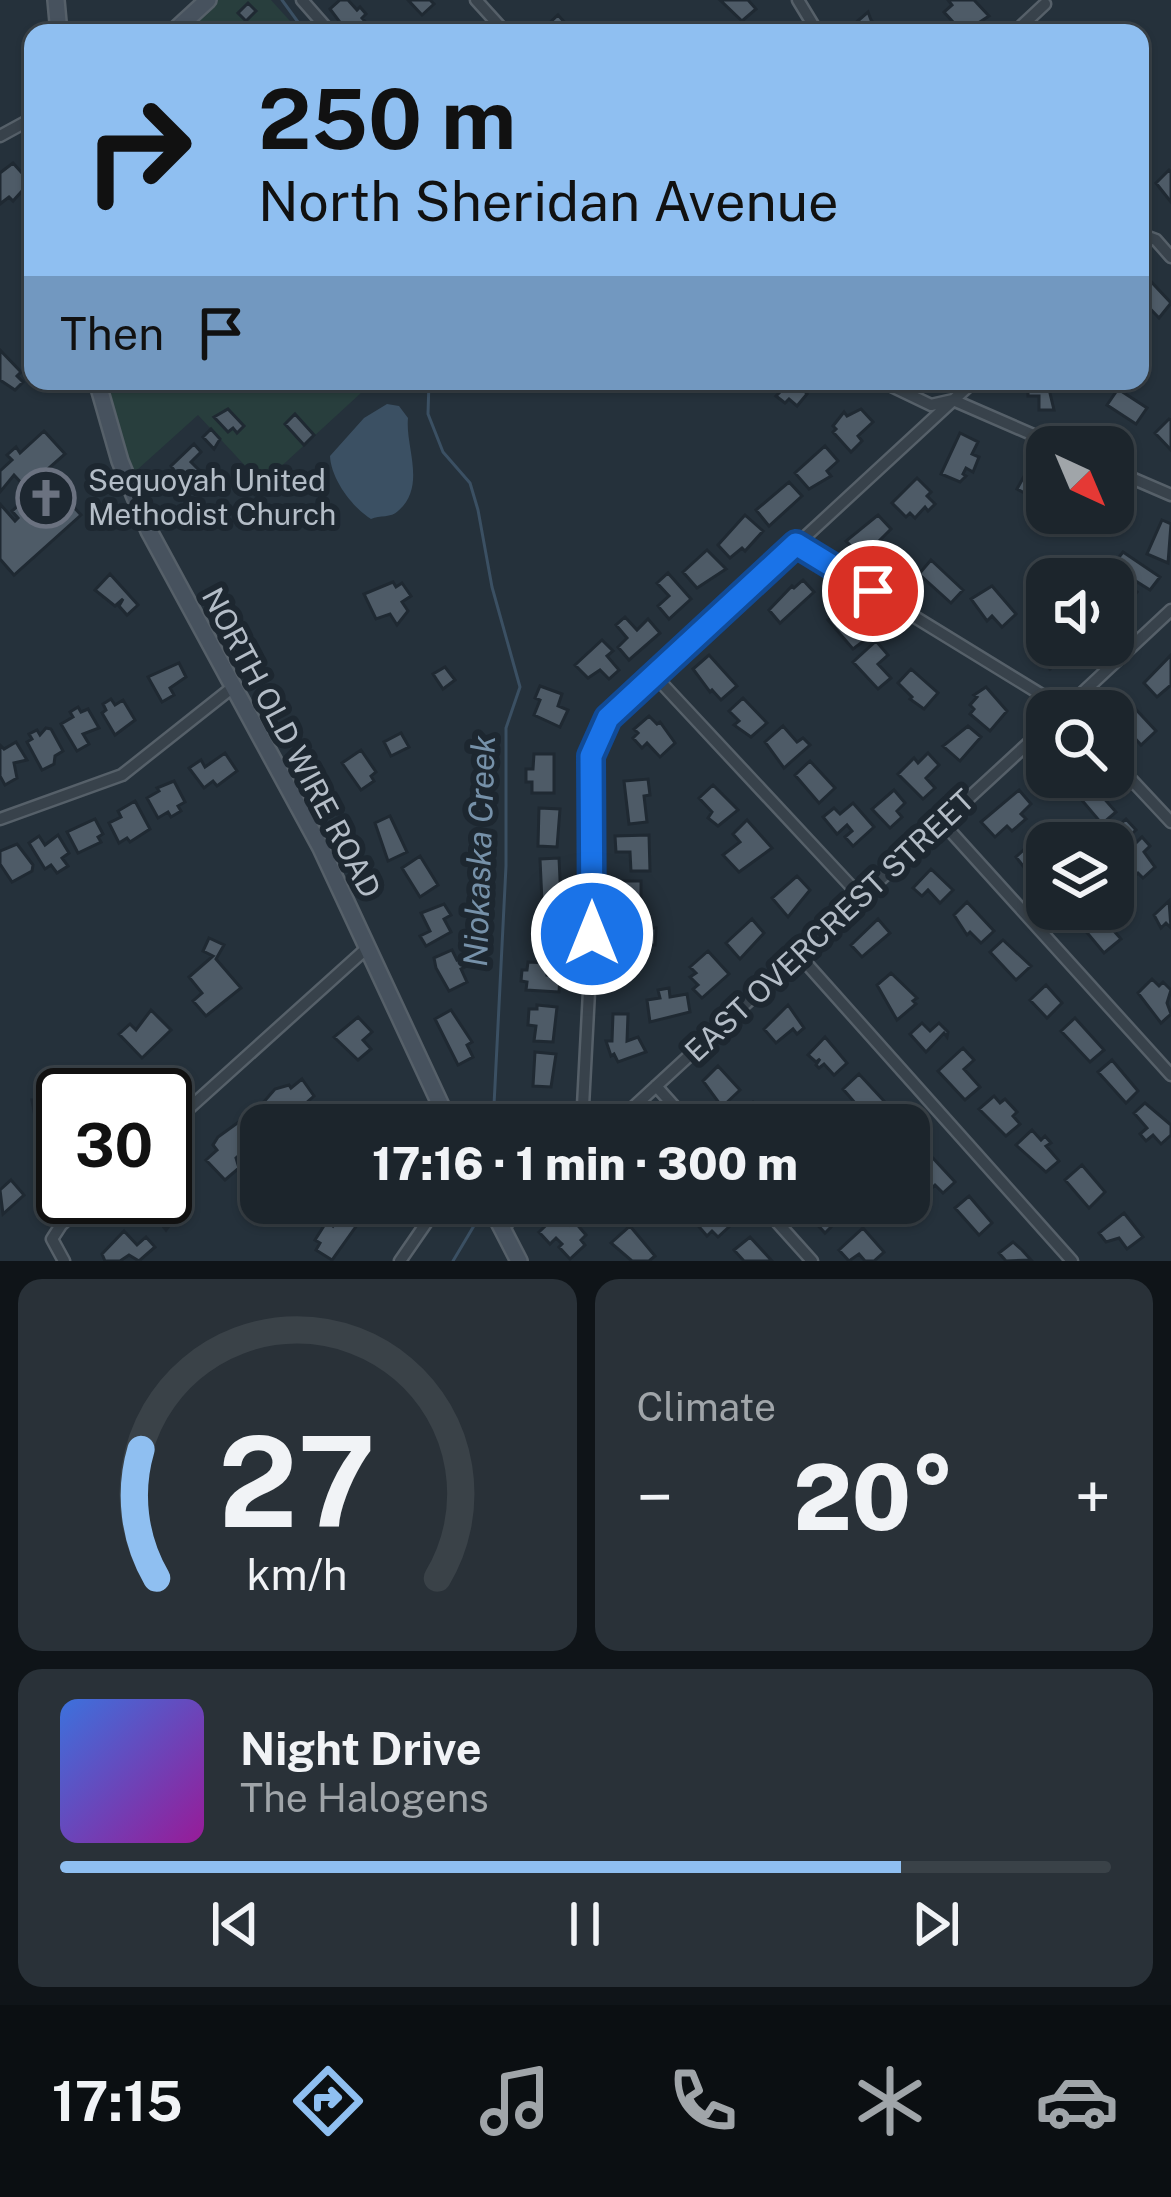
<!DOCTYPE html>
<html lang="en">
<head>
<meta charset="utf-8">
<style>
	body { margin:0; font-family:"Public Sans",sans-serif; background:#293138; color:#f1f3f6; height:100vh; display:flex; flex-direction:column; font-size:45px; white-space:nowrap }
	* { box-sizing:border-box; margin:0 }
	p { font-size:39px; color:#a0a5a9 }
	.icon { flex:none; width:66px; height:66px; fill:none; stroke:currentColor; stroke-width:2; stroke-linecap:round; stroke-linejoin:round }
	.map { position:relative; height:1261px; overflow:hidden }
	.panel { display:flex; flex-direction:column; gap:18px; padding:18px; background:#0f1418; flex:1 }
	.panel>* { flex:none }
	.guide { position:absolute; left:24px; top:24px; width:1125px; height:366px; border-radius:24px; box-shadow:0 3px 9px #0004,0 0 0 3px #3a4248; background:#8fbff1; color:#111; overflow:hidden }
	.needle { width:78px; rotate:136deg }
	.buttons { position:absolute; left:1026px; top:426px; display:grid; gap:24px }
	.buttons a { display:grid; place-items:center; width:108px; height:108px; border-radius:24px; background:#1c252c; box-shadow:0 3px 9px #0004,0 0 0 3px #3a4248; font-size:60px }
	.speed { position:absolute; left:36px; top:1068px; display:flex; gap:24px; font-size:60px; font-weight:700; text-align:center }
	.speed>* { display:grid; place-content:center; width:156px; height:156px; border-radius:50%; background:#1c252c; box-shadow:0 3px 9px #0004,0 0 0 3px #3a4248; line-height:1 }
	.speed .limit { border:6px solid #111; border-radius:18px; background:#fff; color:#111 }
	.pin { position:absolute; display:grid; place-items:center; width:102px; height:102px; color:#fff; margin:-51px; border:6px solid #fff; border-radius:50%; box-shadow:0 3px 12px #0007 }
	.me { position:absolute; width:132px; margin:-66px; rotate:0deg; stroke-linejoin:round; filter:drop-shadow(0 0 9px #0008) }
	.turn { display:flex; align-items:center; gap:42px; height:252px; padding:0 36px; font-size:54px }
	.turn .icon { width:156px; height:156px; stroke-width:2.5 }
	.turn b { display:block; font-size:84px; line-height:102px }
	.then { display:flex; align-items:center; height:114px; padding:0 36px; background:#0003; gap:24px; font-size:45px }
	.big { font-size:90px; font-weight:800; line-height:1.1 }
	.panel .widget { flex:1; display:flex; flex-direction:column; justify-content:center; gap:18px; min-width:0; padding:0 42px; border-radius:24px; background:#293138 }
	.panel .dial { align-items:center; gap:0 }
	.dial svg { height:312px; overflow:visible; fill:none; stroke:#3a4248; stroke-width:7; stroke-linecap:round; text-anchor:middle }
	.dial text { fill:#f1f3f6; stroke:none }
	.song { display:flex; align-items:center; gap:36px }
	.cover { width:144px; height:144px; border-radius:18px; background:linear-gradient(135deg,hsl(220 70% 55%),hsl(300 70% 35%)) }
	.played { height:12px; border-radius:6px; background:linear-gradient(90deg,#8fbff1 80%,#3a4248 80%) }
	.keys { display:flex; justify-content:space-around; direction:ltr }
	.heat { display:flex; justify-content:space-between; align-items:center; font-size:66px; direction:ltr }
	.panel .tiles { flex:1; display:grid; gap:18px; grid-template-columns:1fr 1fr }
	.widget:last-child { grid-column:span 2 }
	.trip { position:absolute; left:240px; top:1104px; width:690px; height:120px; border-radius:24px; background:#1c252c; box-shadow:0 3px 9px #0004,0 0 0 3px #3a4248; font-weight:800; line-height:120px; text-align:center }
	.dock { display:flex; height:192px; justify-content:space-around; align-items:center; background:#0b0f12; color:#a0a5a9 }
	.dock .icon { width:84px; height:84px }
	.dock .selected { color:#8fbff1 }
	.dock b { font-size:54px; color:#f1f3f6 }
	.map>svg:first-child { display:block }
</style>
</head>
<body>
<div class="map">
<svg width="1171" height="1261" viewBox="0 0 1171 1261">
	<rect width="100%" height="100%" fill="#25313b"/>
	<path fill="#283e3d" d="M208,0H271L301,33H172Z
		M97,381H374L262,484L198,415L127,479Z"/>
	<path fill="#3b5063" d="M387,404L399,406L408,418C405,447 427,486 398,511C391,518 380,515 371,519C352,507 331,479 330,456L364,418Z"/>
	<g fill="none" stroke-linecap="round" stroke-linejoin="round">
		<path stroke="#3b5063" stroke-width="3" d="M282,0L306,33
			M429,381L428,414L443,452L470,483L478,510L492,587L520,687L506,728V866L493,1125
			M453,1261L478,1219"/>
	</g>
	<path fill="#4e5b67" stroke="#1f2932" stroke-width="3" d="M340,0H348L357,10L360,7L366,14L362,18L371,28L365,33H348L330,9Z
		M408,0H430L434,4L422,15Z
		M720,0H748L756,9L742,21Z
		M948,0H974L989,16L963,33L944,12L952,5Z
		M248,3L256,11L246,21L238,13Z
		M868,12L871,20L883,33H858L852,26Z
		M558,15L574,33H547L543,29Z
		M13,163L30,182L13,201L9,197L0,204V173Z
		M1169,170L1171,172V202L1156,183Z
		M1142,272L1171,303L1159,318L1140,298Z
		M0,350L21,372L17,376L23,382L15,390L0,380Z
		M767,381H797L807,394L797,406L789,399L785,403L776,396L780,392Z
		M1028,381H1057V389H1049L1054,410H1039V396H1028Z
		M1118,389L1147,408L1136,424L1107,405Z
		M228,409L244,426L237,433L233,428L228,432L214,417Z
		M861,409L873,422L858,436L862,441L851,452L833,432L836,429L833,426L844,412L847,416Z
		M295,414L314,435L304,445L285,424Z
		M1169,419L1171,420V450L1155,433Z
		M211,429L220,439L214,449L203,437Z
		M44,431L65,454L40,476L45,482L48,479L81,515L14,575L0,559V504L15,521L18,518L12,511L37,489L32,483L26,488L14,475L0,492V471L12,460L7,455L16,447L20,453Z
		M960,433L978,442L972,454L979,457L973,472L966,468L963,474L966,476L960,482L941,474Z
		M194,444L201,452L191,462L204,475L191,488L171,473L174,470L171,466Z
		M825,446L838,461L827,471L831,476L809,489L795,473Z
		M1027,471L1047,482L1049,518L1031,509L1036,499L1017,489Z
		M917,478L931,492L927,496L935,504L928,511L925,507L915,518L910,513L906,517L892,503Z
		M789,482L802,496L769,526L756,510Z
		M1113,507L1127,515L1116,531L1075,520L1078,513H1113Z
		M745,515L763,531L745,551L742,548L730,558L718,545Z
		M878,515L891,529L878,542L882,546L866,561L846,541Z
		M1162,520L1171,524L1168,563L1147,554Z
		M707,550L726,569L697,588L683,572Z
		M1123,552L1160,577L1150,590L1112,566Z
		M931,560L963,590L951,603L919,574Z
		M668,573L691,599L669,619L658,606L669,596L657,583Z
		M110,574L138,605L127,615L119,606L123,599L115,606L95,590Z
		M803,580L814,592L780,623L769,610L792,586L794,588Z
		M393,582L396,587L402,583L411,596L402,602L408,611L397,625L390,614L376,619L364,594Z
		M1117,583L1123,587L1126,583L1137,592L1128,603L1113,591Z
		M992,586L1016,614L1002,627L992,616L987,621L971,599Z
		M841,610L865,640L853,649L828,620Z
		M625,617L637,630L648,619L660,633L629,660L618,647L627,638L616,625Z
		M602,640L613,651L607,656L619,670L609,679L600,670L588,678L575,665Z
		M876,641L888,655L878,664L891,678L878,689L853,662Z
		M1047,644V645H1072L1050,669L1037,654Z
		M709,655L737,686L721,700L712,690L710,692L693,669Z
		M1171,655V685L1157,697L1144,683Z
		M179,663L186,677L170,688L174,695L162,702L148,677Z
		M445,667L455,680L443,689L433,674Z
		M911,669L938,693L924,709L910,699L912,697L898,683Z
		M540,686L562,694L558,706L568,710L560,727L534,715L540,700L535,698Z
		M986,687L1007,711L990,731L970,714L974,709L970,705L977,697L974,695Z
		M743,698L767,723L751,737L734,725L739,721L729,711Z
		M111,699L115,705L123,700L135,720L115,735L102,713L106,710L103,704Z
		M1129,702L1156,731L1141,745L1115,716Z
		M78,707L81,712L88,709L99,728L83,734L89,744L77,751L61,724L73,717L70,712Z
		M649,716L657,724L660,722L675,743L660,757L647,743L642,748L633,738L638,733L634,729Z
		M783,726L797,742L803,738L810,745L784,768L765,742Z
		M968,726L981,737L960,761L943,746Z
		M46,728L51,729L63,751L55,756L54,764L42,770L27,742L32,739L29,734L37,730L40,735Z
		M401,733L409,747L391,756L384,742Z
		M16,742L27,760L14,763L17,778L5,785L0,776V745L4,749Z
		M361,750L376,772L371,776L374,781L361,790L342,763Z
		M225,753L237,771L217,786L213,781L204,788L189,768L201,760L205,767Z
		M928,753L939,765L926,778L935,788L923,799L898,774L914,758L918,763Z
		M534,754H554V793H532V782H526V769H533Z
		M810,761L835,788L819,803L795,775Z
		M1047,762V777H1062L1046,791L1032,775Z
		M648,779L650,795L644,796L647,822L629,824L624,781Z
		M174,781L185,802L178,806L181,811L171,817L168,812L158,818L147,798L159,791L157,788Z
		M713,785L738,810L718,826L708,818L712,812L699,798Z
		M1093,786L1116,812L1102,824L1080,798Z
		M894,790L905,803L897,811L902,817L890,828L872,809Z
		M1019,790L1031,804L1021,814L1026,819L1012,831L1007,826L995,837L981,822Z
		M135,801L150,829L130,842L127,838L119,843L109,823L121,817L118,811Z
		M853,803L874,827L853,846L845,837L852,831L847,825L837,834L823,817L834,808L840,814Z
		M539,808L560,809L557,847L538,846Z
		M390,816L407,852L388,861L375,823Z
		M95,819L103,834L98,837L101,842L78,853L67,832Z
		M1126,819L1136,830L1127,838L1134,845L1142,837L1150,846L1144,852L1155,867L1143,878L1138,873L1135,876L1113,853V843L1102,841Z
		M747,820L772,848L739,872L723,855L740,842L733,834Z
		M58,835L69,853L62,858L68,866L57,873L51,865L45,869L29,843L39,836L45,845Z
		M649,835L650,871H631L630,852H616L615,836Z
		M17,844L33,865L32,871L12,882L0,864V851Z
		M1030,844L1044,860L1047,858V877L1038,885L1016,857Z
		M420,856L438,885L420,897L402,868Z
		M559,858L561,901L542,902L540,859Z
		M931,869L953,890L940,903L928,890L922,896L913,888Z
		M797,876L810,890L788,917L772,898Z
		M622,881H641V917H622Z
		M1169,901L1171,928L1166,923L1161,928L1154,915Z
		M967,902L994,931L981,943L970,932L967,935L954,915Z
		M444,904L451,915L444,919L451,932L426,946L420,936L430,931L421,913Z
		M539,912H558L560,950L539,949L538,937H532V925H539Z
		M1100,915L1121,939L1104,953L1084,929Z
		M752,919L764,933L740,959L726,943Z
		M878,919L890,933L862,957L851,945Z
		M620,928H656L655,945H639V958H621Z
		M209,938L224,945L216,959L241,988L206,1016L193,1001L202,993L189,977L213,956L203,951Z
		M1003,940L1031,966L1016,980L990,952Z
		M452,950L457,960L467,956L471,964L461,969L467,982L449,991L436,968L434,958Z
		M708,951L729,974L702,998L693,989L698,985L690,977L696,973L690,967Z
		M528,962L547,963V975L560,976L559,992L526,990L527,982L521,981L522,970H527Z
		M891,973L917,998L913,1001L916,1004L897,1020L877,985Z
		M1152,979L1159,986L1163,982L1171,990L1167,1003L1171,1014L1161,1023L1138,993Z
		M1046,985L1062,1003L1047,1018L1030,1000Z
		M669,988L670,997L687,994L690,1012L650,1022L647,1000L660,998L658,990Z
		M537,1005L557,1007L553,1042L534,1041L536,1026L528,1025L529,1009H537Z
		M788,1005L804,1028L797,1034L793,1029L776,1043L764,1029Z
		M151,1010L171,1030L142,1058L119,1034L130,1024L136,1030Z
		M451,1010L472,1042L467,1045L473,1057L458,1065L435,1019Z
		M613,1014H628L627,1041L638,1037L646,1052L618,1062L614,1054L611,1056L606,1041H612Z
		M358,1017L372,1032L363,1040L371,1049L358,1060L334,1037Z
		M1075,1018L1104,1050L1090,1062L1061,1031Z
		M922,1023L930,1031L939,1023L948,1032L947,1037L944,1033L926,1052L910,1034Z
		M825,1037L847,1063L834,1075L824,1064L819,1068L816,1065L820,1059L816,1062L808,1055Z
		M963,1048L974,1060L964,1069L980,1087L965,1100L938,1071Z
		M535,1052L556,1054L551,1087L533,1086Z
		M1112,1060L1138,1091L1126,1103L1098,1072Z
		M718,1066L740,1090L722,1107L703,1081Z
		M859,1074L884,1101L863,1123L848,1125L840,1117L856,1104L843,1089Z
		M302,1079L314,1096L304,1105L315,1118L306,1125L287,1123L281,1114L276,1119L262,1104L275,1089L289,1085L291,1088Z
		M38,1083L61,1084L60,1111H51L50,1122H36L32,1100H37Z
		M994,1096L1000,1103L1005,1099L1017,1112L1013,1116L1020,1124L1006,1136L979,1109Z
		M753,1102L776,1125H741L735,1119Z
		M1145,1103L1171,1125V1135L1161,1144L1153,1135L1146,1141L1140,1134L1147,1128L1134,1113Z
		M535,1114L552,1122L551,1125H530Z
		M247,1116L260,1131L253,1137L256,1140L236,1158L239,1168L225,1180L206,1160L217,1150L213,1145L218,1137Z
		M909,1129L921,1142L909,1153Z
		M1032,1130L1041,1140L1045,1136L1051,1143L1046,1146L1059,1161L1046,1172L1016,1145Z
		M931,1156L955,1182L943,1193L935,1185L930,1190L920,1180L926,1175L918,1167Z
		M1082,1165L1105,1192L1089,1208L1065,1180Z
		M171,1177L183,1191L171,1202L176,1210L165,1220L171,1223L166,1230L141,1197H165V1182Z
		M11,1180L24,1195L3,1214L0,1190Z
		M969,1196L992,1223L979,1235L955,1208Z
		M621,1203L608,1215L602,1208L594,1215L584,1205Z
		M704,1203H717L731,1225L718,1237L712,1231L707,1236L695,1222L700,1218L694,1211Z
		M812,1203L842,1206L829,1218L834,1224L825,1233L815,1222L823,1215Z
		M347,1207L362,1218L332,1260L316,1250L320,1243L315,1240L327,1221L333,1226Z
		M559,1213L570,1225L574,1221L586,1235L581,1240L585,1245L570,1259L559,1247L562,1244L556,1238L550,1244L539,1232Z
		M1124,1213L1143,1237L1127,1249L1119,1238L1106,1242L1099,1233Z
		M630,1226L655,1256L649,1261H632L611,1243Z
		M863,1228L884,1252L874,1261H865L859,1254L849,1261L839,1250Z
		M124,1231L137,1245L146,1237L155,1247L139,1261L129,1255L120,1261H105L102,1254Z
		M750,1237L772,1261H744L734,1250Z
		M1013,1242L1022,1250L1031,1260L1006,1261L999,1253Z"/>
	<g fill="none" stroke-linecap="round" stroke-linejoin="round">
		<g stroke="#566069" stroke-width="15">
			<path id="street" d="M302,0L331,33
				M476,0L506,33
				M798,0L818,33
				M1014,33L1045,4
				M0,136L33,118
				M1140,234L1156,240L1171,257
				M881,381L931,405L953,400L1061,447
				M1113,470L1171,495
				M796,544L1068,711
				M655,676L861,897
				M1064,710L1171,610
				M1113,760L1171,822
				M0,819L122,775L233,687
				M943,823L1171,1075
				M798,954L1072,1261
				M656,1086L691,1125
				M582,1125L592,934L591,756L608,719L974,381
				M614,1125L1047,726
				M165,1130L367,948
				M760,1203L812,1261
				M502,1228L529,1203
				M64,1261L52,1239L61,1225L91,1197
				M400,1261L440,1203"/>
		</g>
		<g stroke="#566069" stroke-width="20">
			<path id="secondary" d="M56,0L59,33
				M172,33L208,0
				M97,381L120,461L149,531L321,848L450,1125
				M489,1203L519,1261"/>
		</g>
		<use href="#street" stroke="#38424b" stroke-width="10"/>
		<use href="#secondary" stroke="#47525e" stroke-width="15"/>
	</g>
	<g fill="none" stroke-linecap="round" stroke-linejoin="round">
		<g stroke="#114b97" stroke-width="30">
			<path id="route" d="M592,934L591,756L608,718L796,544L873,591"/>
		</g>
		<use href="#route" stroke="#1a73e8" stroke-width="21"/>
	</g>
	<defs>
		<g id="church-ring" transform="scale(3)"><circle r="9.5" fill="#1d2730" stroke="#6b7280" stroke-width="1.5"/><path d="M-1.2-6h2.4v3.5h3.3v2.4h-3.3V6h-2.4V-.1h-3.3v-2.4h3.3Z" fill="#6b7280"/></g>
	</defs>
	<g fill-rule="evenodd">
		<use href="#church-ring" x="46" y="498"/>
	</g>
	<g text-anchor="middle" stroke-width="12" stroke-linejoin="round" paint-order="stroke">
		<g font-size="30" fill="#b4bdc7" stroke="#1d2730" text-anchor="start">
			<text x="88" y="491">Sequoyah United<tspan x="88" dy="34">Methodist Church</tspan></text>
		</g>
		<g font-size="30" fill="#b4bdc7" stroke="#1d2730">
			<text transform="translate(291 743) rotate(62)" y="10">NORTH OLD WIRE ROAD</text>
			<text transform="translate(830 926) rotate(-43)" y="10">EAST OVERCREST STREET</text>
		</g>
		<g font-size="33" font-style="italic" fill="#7691a9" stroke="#1d2730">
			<text transform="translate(479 851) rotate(-88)" y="12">Niokaska Creek</text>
		</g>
	</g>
</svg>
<div class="buttons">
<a><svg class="needle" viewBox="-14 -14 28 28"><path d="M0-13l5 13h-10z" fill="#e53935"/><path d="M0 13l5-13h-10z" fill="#a0a5a9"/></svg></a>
<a><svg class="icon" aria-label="sound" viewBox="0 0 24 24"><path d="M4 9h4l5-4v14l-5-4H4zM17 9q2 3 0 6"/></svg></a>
<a><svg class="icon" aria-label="search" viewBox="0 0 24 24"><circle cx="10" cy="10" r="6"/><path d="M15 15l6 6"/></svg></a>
<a><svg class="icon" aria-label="layers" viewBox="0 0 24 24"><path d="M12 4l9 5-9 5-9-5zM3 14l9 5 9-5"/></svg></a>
</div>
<div class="speed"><div class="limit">30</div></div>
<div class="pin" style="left:873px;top:591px;background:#d93025"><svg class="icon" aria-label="arrive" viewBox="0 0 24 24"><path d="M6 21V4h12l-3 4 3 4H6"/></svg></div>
<svg class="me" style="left:592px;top:934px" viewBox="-20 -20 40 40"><circle r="17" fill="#1a73e8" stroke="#fff" stroke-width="3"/><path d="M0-11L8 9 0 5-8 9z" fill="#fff"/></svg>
<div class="trip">17:16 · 1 min · 300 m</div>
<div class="guide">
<div class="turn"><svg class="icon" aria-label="right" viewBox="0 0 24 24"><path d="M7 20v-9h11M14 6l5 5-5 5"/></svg><div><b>250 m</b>North Sheridan Avenue</div></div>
<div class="then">Then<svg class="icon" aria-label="arrive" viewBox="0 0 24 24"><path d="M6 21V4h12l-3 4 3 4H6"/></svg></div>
</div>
</div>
<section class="panel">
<div class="tiles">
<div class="widget dial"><svg viewBox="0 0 100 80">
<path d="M14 69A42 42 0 1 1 86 69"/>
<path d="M14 69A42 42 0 0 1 10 36" stroke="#8fbff1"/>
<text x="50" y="56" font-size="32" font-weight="700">27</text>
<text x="50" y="72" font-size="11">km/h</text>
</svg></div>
<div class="widget"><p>Climate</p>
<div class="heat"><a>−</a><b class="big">20°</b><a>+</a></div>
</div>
<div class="widget">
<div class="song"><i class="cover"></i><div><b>Night Drive</b><p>The Halogens</p></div></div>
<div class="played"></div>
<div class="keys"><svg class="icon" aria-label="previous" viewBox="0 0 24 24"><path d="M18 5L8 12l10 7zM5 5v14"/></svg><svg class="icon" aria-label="pause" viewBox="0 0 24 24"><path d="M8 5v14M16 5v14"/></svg><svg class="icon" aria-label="next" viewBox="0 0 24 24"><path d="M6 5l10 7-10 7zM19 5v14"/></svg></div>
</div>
</div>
</section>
<nav class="dock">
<b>17:15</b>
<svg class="icon selected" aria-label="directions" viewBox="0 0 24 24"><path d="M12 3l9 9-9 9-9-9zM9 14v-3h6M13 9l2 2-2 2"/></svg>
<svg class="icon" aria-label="music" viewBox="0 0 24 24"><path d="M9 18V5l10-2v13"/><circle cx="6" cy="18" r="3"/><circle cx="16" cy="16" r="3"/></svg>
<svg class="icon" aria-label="phone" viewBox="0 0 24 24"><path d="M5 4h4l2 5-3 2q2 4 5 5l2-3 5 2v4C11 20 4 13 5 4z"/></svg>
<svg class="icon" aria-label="climate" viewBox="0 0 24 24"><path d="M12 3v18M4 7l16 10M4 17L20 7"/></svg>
<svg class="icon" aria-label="car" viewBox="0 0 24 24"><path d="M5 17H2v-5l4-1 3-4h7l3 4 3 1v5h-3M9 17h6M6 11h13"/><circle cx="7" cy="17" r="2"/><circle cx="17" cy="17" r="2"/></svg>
</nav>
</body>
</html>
